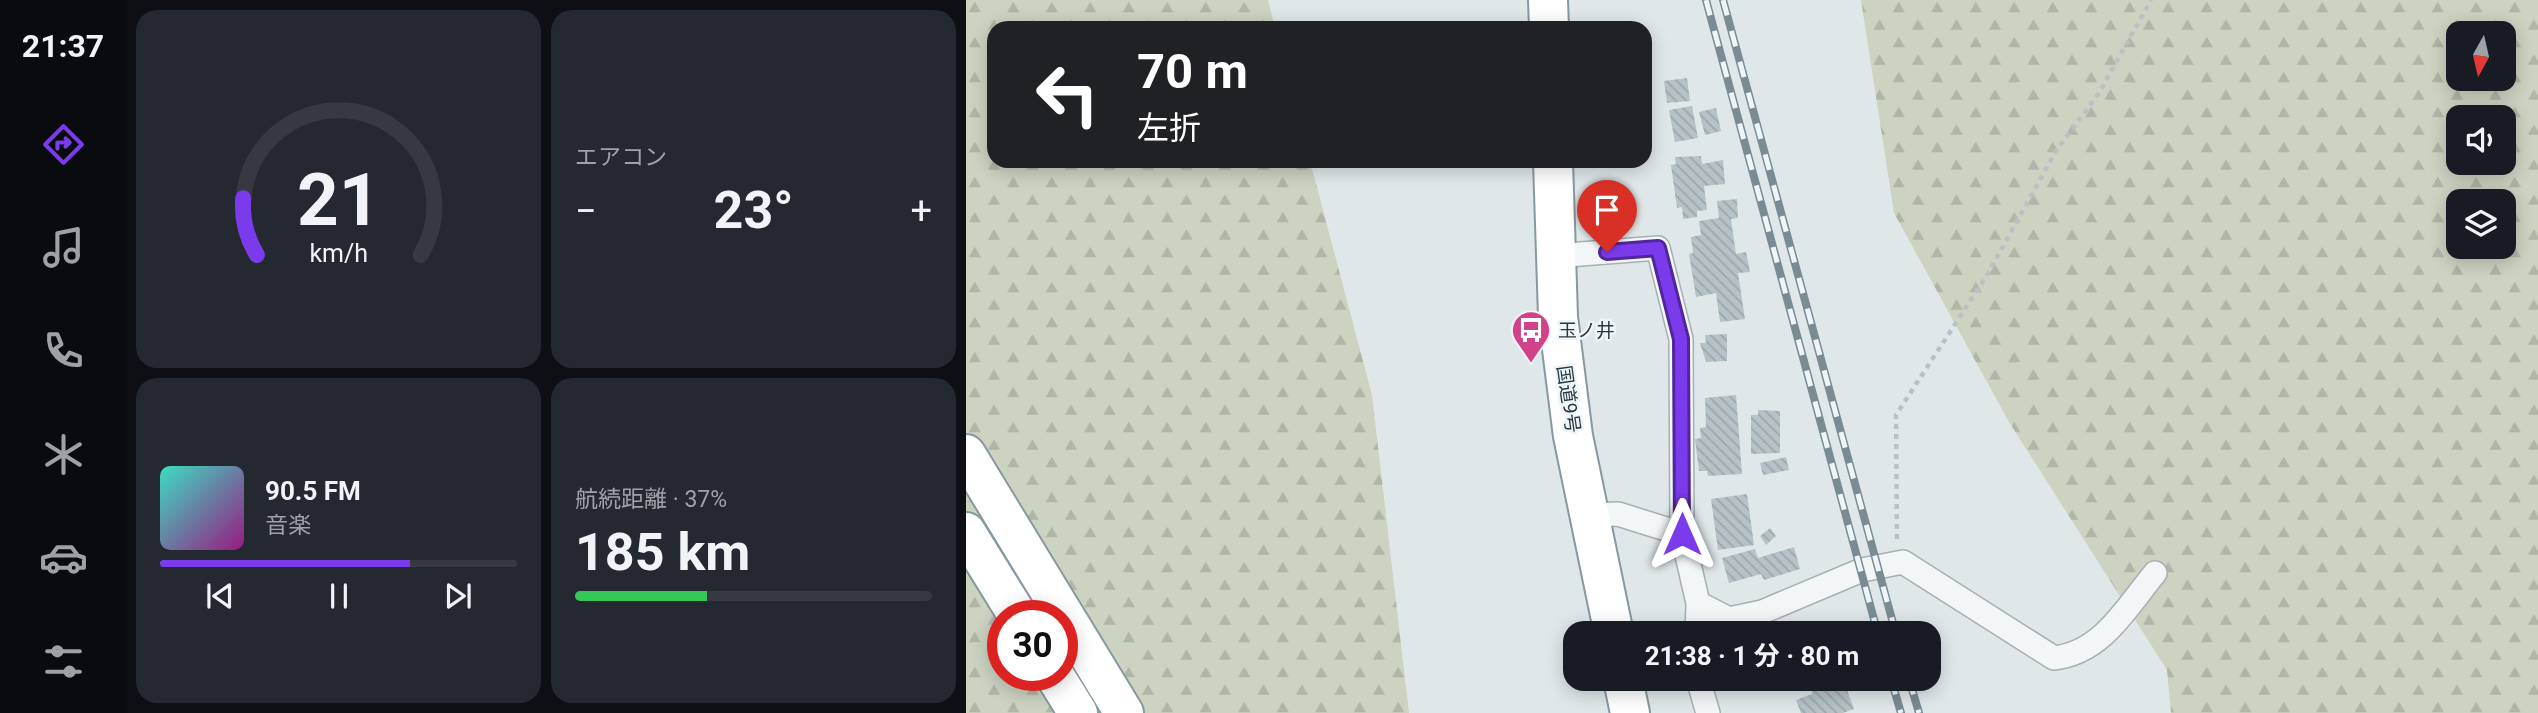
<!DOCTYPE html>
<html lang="ja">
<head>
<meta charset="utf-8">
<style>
	body { margin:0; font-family:Roboto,"Noto Sans JP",sans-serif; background:#242831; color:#f1f3f6; height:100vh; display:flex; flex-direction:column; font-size:26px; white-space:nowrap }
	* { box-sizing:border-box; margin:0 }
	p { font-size:23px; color:#9ea1a6 }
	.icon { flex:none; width:38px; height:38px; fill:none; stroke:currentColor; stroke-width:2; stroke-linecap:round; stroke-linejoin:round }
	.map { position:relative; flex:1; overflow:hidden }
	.drawer { display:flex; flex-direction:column; gap:10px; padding:10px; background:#0d0f14; width:840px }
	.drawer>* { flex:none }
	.hud { position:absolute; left:21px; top:21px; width:665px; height:147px; border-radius:21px; box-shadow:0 4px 18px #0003; background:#202124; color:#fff; overflow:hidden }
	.needle { width:46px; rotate:188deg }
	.tools { position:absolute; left:1480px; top:21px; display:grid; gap:14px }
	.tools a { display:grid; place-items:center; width:70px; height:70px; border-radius:14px; background:#171b24; box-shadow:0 4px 18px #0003; font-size:35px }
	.speed { position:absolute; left:21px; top:600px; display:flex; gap:14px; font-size:35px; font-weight:700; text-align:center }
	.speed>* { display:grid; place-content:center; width:91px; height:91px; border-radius:50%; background:#171b24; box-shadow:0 4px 18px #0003; line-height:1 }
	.speed .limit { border:10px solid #d22; background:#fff; color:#111 }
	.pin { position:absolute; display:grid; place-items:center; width:60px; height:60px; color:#fff; margin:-72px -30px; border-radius:50% 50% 50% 0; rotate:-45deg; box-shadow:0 0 7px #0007 }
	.pin .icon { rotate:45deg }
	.me { position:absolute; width:77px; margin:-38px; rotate:0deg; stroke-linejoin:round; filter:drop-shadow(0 0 5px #0008) }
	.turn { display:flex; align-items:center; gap:24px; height:147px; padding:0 35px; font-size:32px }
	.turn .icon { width:91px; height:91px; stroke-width:2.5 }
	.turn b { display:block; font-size:49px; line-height:60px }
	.big { font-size:52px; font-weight:700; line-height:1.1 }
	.drawer .tile { flex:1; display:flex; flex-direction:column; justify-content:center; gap:10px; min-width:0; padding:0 24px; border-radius:21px; background:#242831 }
	.drawer .dial { align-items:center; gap:0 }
	.dial svg { height:182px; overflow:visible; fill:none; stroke:#363941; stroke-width:7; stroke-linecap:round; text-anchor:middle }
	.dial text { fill:#f1f3f6; stroke:none }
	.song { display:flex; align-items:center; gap:21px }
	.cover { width:84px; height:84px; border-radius:10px; background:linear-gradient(135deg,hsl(170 70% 55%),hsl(310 70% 35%)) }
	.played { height:7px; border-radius:4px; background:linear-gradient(90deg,#7c3aed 70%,#363941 70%) }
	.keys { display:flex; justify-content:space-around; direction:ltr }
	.heat { display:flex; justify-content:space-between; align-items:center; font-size:38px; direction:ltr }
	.charge { height:10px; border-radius:5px; background:linear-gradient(90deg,#34c759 37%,#363941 0) }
	.drawer .tiles { flex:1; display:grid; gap:10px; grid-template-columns:repeat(2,1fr) }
	.trip { position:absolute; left:597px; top:621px; width:378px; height:70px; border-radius:21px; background:#171b24; box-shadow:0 4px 18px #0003; font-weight:700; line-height:70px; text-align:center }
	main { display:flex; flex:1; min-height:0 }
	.tabs { display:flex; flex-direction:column; width:126px; justify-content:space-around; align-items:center; background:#090b0e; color:#9ea1a6 }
	.tabs .icon { width:49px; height:49px }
	.tabs .active { color:#7c3aed }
	.tabs b { font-size:32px; color:#f1f3f6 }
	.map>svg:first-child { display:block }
</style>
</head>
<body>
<main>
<nav class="tabs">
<b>21:37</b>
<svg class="icon active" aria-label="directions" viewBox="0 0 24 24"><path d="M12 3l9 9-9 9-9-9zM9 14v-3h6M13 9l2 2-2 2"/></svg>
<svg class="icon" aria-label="music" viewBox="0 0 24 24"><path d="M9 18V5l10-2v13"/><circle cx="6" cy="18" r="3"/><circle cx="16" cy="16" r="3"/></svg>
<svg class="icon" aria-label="phone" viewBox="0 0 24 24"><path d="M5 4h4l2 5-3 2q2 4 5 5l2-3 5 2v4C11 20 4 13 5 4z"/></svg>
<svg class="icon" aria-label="climate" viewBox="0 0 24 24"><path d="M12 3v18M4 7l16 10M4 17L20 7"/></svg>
<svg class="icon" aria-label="car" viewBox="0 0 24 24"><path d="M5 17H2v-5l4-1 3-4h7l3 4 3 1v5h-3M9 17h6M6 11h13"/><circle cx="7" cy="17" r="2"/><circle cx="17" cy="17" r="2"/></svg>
<svg class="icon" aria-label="filters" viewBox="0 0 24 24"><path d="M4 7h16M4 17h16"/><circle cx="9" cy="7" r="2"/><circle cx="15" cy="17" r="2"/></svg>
</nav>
<section class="drawer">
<div class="tiles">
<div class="tile dial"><svg viewBox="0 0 100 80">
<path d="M14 69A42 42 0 1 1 86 69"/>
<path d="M14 69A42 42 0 0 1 8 44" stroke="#7c3aed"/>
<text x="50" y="56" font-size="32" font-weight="700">21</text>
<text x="50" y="72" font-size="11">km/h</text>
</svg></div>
<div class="tile"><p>エアコン</p>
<div class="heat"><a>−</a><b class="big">23°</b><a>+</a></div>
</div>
<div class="tile">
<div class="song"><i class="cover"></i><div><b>90.5 FM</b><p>音楽</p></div></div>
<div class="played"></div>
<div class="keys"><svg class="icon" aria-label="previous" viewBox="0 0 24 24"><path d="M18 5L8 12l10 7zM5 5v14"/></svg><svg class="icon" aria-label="pause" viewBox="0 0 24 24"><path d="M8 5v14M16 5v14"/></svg><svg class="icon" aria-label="next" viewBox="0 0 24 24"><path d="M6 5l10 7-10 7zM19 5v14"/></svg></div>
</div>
<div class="tile"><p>航続距離 · 37%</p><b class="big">185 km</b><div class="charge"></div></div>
</div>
</section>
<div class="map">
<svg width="1572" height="713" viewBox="0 0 1572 713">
	<defs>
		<pattern id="forest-firs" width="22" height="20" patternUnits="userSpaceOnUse" patternTransform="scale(1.75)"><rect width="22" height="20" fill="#ccd3c1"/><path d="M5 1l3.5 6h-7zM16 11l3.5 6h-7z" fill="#afb6a7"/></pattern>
		<pattern id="building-back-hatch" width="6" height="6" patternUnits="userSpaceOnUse" patternTransform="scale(1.75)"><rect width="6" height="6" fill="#b7c2c6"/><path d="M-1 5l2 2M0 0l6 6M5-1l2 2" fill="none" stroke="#9da7ab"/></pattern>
	</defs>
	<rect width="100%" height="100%" fill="#e0e7e9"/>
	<path fill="url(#forest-firs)" fill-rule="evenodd" d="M0,0H302L309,28H28V161H344L406,395L443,713H0ZM37,616H96V676H37Z
		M895,0H1572V713H1205L1201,670L1043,422L928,213ZM1493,33H1538V79H1493ZM1493,117H1538V163H1493ZM1493,201H1538V247H1493Z"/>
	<path fill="url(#building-back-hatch)" d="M721,78L724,101L701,103L698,81Z
		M726,106L732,138L709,142L703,110Z
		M750,108L755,131L739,135L733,112Z
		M735,156L736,164L757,160L759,184L738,186L741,210L731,211V217L717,219L716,207L711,208L705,165L710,164L709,157Z
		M771,199L772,218L765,219L770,254L780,252L784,272L772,273L779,319L754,322L750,293L730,297L723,254L727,253L725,237L735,235L733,221L753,218L751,201Z
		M761,334V361L740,362L734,343H740L739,335Z
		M770,395L776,474L742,476L741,471H733L729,439L735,438L734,428L740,427L739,398Z
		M792,410L814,411V453L785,454V415H792Z
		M820,457L823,470L797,475L794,463Z
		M781,494L788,545L752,550L745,499Z
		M804,528L810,536L800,545L794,536Z
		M828,547L834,569L798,580L795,574L763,583L756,558L789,549L792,558Z
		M843,679H871L873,684L878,682L888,709L877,713H835L830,700L846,694Z"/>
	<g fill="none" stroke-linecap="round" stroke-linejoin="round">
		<g stroke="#a5b0b3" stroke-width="26">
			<path id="street" d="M589,256L692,248L715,339L716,534L732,603L763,619L796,612L896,570L937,562L1088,658C1136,653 1160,608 1189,573
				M623,515L652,514L716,534
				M731,634L732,603
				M732,679L742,713"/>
		</g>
		<g stroke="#8799a0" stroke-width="42">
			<path id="highway" d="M582,0L583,28
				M587,161L592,317L607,436L648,634
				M0,454L158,713
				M0,532L52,616
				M89,676L112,713
				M657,679L664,713"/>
		</g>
		<path stroke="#bac1c4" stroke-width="4.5" stroke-dasharray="5 5" stroke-linecap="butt" d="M931,539L930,415L1021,275L1090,151L1133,93L1185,0"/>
		<use href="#street" stroke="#f3f6f7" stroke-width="23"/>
		<use href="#highway" stroke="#fff" stroke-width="38"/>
		<g stroke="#798c93" stroke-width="8">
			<path id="rail" d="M740,0L912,634
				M757,0L930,634
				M925,679L935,713
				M943,679L953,713"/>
		</g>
		<use href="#rail" stroke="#eff5f7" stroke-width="5" stroke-dasharray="16" stroke-linecap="butt"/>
	</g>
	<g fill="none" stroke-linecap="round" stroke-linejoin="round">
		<g stroke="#51269a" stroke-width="18">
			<path id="route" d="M641,252L692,248L715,339L716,534"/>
		</g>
		<use href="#route" stroke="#7c3aed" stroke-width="12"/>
	</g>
	<defs>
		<g id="bus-pin" transform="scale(2.0125)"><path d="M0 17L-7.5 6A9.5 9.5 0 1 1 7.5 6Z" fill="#d24288" stroke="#eff5f7"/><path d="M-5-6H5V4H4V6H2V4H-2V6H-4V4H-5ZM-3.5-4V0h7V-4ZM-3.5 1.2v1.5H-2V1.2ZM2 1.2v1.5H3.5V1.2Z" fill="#fff"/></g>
	</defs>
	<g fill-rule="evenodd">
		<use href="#bus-pin" x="565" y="330"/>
	</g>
	<g text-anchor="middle" stroke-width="5" stroke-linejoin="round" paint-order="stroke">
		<g font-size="19" fill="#283a41" stroke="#eff5f7" text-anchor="start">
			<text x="592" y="337">玉ノ井</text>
		</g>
		<g font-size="19" fill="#283a41" stroke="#eff5f7">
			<text transform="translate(603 399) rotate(82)" y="7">国道9号</text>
		</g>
	</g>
</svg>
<div class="tools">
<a><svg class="needle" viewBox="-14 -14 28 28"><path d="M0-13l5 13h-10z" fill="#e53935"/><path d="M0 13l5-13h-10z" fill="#9ea1a6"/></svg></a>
<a><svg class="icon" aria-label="sound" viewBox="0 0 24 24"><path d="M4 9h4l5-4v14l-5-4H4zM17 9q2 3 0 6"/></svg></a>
<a><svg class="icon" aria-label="layers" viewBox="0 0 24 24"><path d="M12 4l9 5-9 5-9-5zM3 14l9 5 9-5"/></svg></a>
</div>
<div class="speed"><div class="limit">30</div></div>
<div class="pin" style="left:641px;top:252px;background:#d93025"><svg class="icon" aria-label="arrive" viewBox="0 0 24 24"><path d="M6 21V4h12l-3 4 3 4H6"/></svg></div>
<svg class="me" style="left:716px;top:534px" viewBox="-20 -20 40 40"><path d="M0-17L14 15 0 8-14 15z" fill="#7c3aed" stroke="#fff" stroke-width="4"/></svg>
<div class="trip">21:38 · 1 分 · 80 m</div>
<div class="hud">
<div class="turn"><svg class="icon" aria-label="left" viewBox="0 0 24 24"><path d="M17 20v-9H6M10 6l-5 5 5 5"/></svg><div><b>70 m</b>左折</div></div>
</div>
</div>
</main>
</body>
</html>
